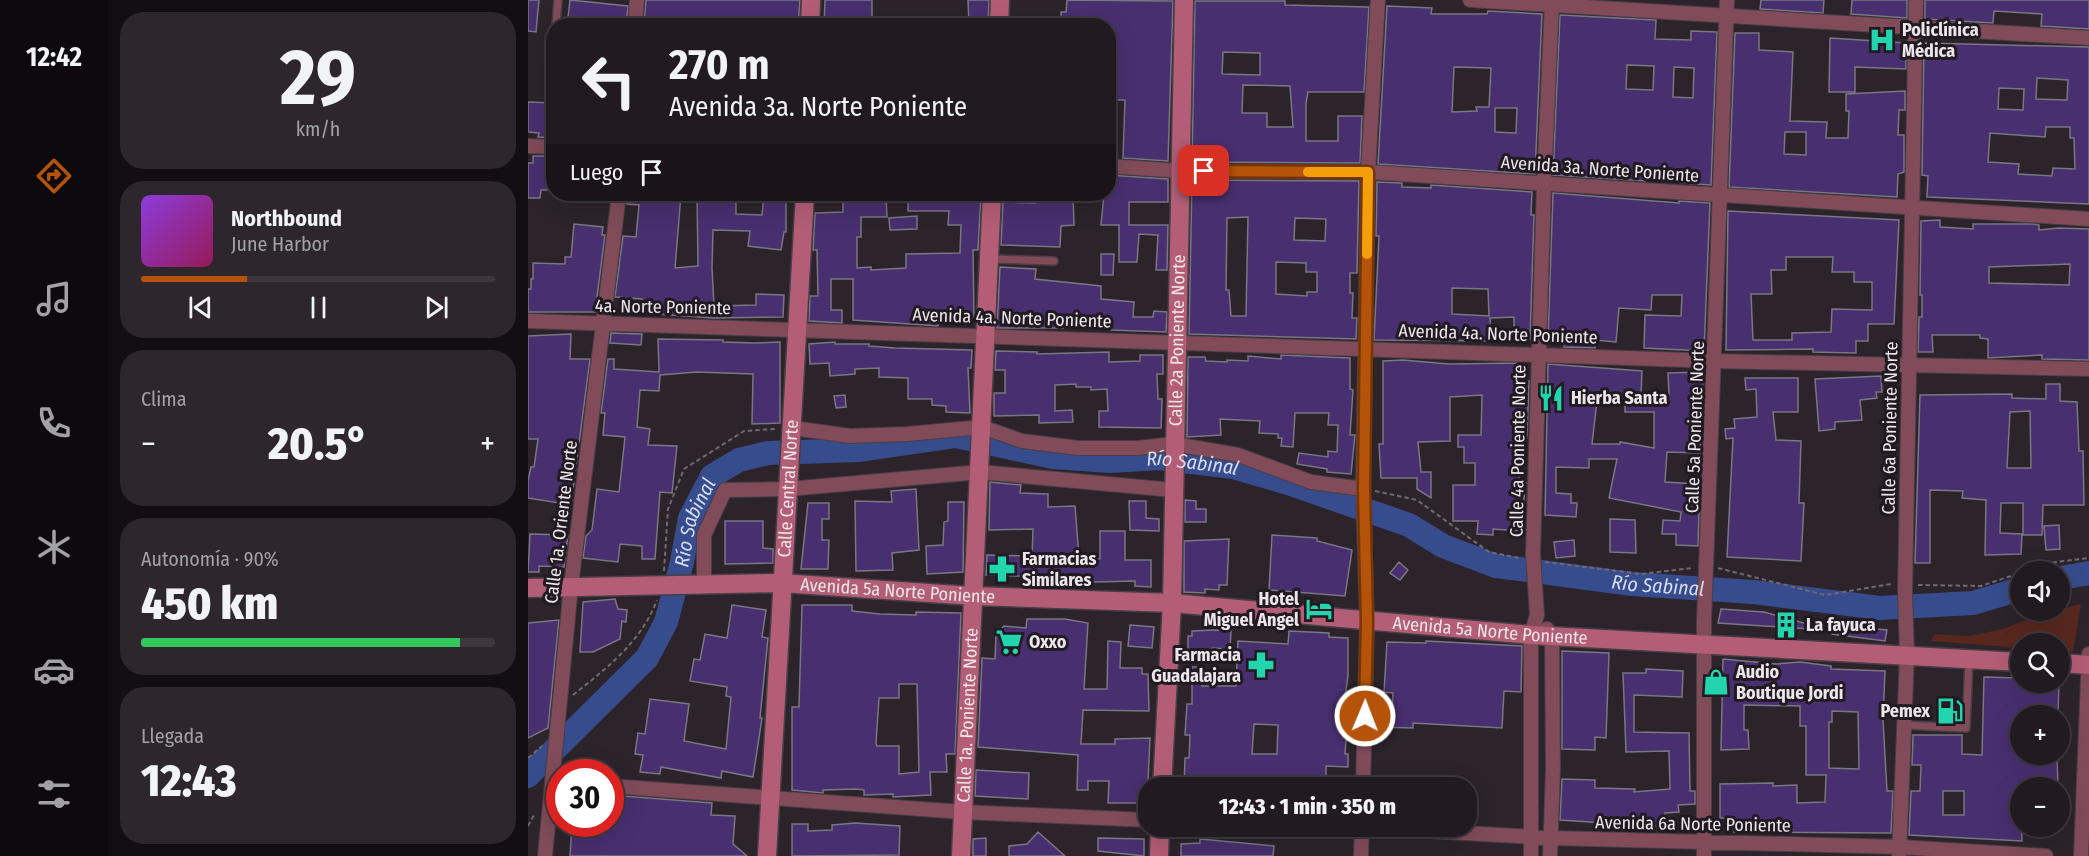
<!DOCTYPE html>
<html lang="es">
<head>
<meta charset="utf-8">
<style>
	body { margin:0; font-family:"Fira Sans Condensed",sans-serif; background:#2d272d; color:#f1f3f6; height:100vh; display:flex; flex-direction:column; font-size:22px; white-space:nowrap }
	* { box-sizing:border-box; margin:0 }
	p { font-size:20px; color:#a2a1a5 }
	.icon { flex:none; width:33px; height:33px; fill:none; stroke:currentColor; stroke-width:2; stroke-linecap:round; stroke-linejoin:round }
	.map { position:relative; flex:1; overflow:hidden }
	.sheet { display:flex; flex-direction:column; gap:12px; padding:12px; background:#120e12; width:420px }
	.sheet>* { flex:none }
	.banner { position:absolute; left:18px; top:18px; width:570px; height:183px; border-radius:24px; box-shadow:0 6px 24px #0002,0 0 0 2px #3e383e; background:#211a20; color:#f1f3f6; overflow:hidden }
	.buttons { position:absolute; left:1482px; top:561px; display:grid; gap:12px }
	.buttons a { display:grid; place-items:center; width:60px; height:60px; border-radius:50%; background:#211a20; box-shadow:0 6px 24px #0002,0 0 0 2px #3e383e; font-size:30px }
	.speed { position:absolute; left:18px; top:759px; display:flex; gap:12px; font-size:30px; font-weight:700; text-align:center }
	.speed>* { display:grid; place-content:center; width:78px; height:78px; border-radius:50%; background:#211a20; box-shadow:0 6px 24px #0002,0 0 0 2px #3e383e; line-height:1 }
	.speed .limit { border:9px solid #d22; background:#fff; color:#111 }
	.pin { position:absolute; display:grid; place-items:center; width:51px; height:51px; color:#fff; margin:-26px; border-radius:12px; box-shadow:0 3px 9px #0006 }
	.me { position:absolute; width:66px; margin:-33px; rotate:1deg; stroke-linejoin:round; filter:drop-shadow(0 0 4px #0008) }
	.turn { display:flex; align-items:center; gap:21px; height:126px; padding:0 24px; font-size:27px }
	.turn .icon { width:78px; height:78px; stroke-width:2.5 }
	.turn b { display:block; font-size:42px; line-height:51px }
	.then { display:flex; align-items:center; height:57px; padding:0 24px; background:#0003; gap:12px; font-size:22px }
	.big { font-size:45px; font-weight:800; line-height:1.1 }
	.sheet .card { flex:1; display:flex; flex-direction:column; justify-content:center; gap:9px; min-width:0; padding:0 21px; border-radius:24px; background:#2d272d }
	.sheet .dial { align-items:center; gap:0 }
	.dial b { font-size:78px; line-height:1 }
	.song { display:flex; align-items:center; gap:18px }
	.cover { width:72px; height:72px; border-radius:9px; background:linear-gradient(135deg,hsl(270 70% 55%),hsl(330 70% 35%)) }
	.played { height:6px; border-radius:3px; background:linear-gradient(90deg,#b45309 30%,#3e383e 30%) }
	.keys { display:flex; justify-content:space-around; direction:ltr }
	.heat { display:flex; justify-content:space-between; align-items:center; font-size:33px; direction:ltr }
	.charge { height:9px; border-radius:4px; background:linear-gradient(90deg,#34c759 90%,#3e383e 0) }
	.trip { position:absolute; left:610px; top:777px; width:339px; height:60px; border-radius:24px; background:#211a20; box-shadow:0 6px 24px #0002,0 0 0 2px #3e383e; font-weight:800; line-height:60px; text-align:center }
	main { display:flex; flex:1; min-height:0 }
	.tabs { display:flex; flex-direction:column; width:108px; justify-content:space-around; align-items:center; background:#0d0a0d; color:#a2a1a5 }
	.tabs .icon { width:42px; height:42px }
	.tabs .on { color:#b45309 }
	.tabs b { font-size:27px; color:#f1f3f6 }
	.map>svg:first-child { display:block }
</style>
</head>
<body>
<main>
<nav class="tabs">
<b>12:42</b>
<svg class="icon on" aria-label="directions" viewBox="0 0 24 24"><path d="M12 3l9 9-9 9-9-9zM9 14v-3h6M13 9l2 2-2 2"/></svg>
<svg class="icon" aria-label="music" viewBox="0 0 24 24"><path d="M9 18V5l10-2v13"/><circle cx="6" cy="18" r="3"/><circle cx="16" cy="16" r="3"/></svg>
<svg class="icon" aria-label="phone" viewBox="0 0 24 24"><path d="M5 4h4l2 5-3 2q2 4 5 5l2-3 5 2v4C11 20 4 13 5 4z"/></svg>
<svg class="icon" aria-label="climate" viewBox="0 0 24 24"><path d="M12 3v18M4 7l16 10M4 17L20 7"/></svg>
<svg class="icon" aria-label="car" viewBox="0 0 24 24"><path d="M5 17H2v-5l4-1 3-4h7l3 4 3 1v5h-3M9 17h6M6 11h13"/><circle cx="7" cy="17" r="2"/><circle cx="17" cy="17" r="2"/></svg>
<svg class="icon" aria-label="filters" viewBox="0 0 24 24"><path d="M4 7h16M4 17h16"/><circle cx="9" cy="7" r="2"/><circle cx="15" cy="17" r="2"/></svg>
</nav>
<section class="sheet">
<div class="card dial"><b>29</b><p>km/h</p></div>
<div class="card">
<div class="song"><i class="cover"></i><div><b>Northbound</b><p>June Harbor</p></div></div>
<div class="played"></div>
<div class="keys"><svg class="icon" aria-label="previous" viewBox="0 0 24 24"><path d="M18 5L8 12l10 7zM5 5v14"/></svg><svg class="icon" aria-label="pause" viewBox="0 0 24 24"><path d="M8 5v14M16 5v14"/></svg><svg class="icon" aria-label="next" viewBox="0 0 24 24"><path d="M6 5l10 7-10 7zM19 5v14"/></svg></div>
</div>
<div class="card"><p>Clima</p>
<div class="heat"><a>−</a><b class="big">20.5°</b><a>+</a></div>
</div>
<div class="card"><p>Autonomía · 90%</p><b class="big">450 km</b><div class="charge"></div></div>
<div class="card"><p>Llegada</p><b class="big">12:43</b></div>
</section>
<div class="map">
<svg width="1561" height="856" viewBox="0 0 1561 856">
	<rect width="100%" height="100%" fill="#2c232b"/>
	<path fill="#58281e" d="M1553,604L1545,652L1532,651V644H1492V648L1403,641L1407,634L1441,636L1475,629L1511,615Z"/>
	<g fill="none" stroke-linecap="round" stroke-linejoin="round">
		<g stroke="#374c8c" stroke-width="24">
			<path d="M1532,578L1561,573"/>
			<path id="s1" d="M0,776L119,658L138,622L154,562L162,518L184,476L211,460L240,453L332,450L428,436L525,457L582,461L631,458L705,467L760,483L881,525L915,546L968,566L1104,584L1225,592L1352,608L1445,603L1492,589"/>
		</g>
	</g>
	<path fill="#482f6f" stroke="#7a7682" stroke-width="1.5" fill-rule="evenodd" d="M0,0H11L8,32L0,31Z
		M42,0L100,6L98,26H39Z
		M118,0H272L270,26H116Z
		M297,0H344V26H296Z
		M440,0H461L460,26H441Z
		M539,0L645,1L640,161L595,158L597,100H587L588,77H581L582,27L533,26V12H538Z
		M1233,0H1296L1295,13L1232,9Z
		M1324,0H1379V18L1323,14Z
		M1397,0H1561V29L1513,26L1514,14L1466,11L1465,23L1397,19Z
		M667,1H757V5L841,7L836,92H780L778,103V141H810V116H834L832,163L664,162ZM695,52L732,53V75L694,74ZM715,85L762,86L765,127H739V113H714Z
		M859,6L904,8L903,14H959L960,11L1014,14L1007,174L850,164ZM926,67L963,68L961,107H948L949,111L924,112ZM967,108H989L988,133L967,132Z
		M1032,15L1128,20L1127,39L1163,40V31L1189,32L1183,185L1152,183V180L1118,179V181L1025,175ZM1099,65L1126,66L1125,90L1098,89ZM1146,67L1166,68L1165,98L1145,97Z
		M1207,33H1231V50L1265,52L1262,121L1299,122L1298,138H1320L1321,111H1318V94L1377,91V110H1371L1370,135H1376V172L1370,174L1369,197L1201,187ZM1257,132H1278V155L1256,154Z
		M1302,38L1378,43V69L1327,67V92H1301Z
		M1396,43L1561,47V204L1399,197L1400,176L1394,175ZM1509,78L1540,80L1539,100L1508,99ZM1471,88L1496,89L1495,110L1470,109ZM1518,127H1542V138H1546L1547,169L1525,168L1524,176L1490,174L1491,164L1460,162L1462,133L1517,137Z
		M0,102L26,103L25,138L10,137L11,133L0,132Z
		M5,156H26V187L22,190H13L12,198H0V163H5Z
		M580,175L640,179V202H601V225H640L639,270H628L630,235L611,234L609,262H591V225H573L576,194H580Z
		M664,180L831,181L829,273H822V293H825L824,318H829L828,339L661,334ZM720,217L718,316H703L701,290H698L699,218ZM767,218L798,219L797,241L766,240ZM748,262L778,263V272H789V292H779V296L748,294Z
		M849,182L874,183V187L903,188V185L1004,192L1003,215H1006L1002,340H986V317L962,318L963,341L846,340L851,236H848ZM924,288L960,289L961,316L924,314Z
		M1025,193L1151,203V201L1182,203L1176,351L1116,348L1117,315L1153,316L1154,295H1124L1123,310L1091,308L1088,342L1067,340V348L1036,347L1035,339H1020Z
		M322,194H347V197H358L359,217H333V237H329V268L343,267V270L378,268V254L432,253L433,225H420L421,211H380V194H453L450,250H445L446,318L411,317L410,326L325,320V279H303V310H314V323L281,321L282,296H290L289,250H285L287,213L315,212V201L322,200Z
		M507,194H545L546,225L533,226L532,247L473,245L475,202L507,203Z
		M100,195L153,194L147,268L170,266L169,194H208V214L234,215L236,194H258V232H256L253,250L220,246L222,231L185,230L184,268L186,306L228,305V294L256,295L255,317L186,318L113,313L114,299L87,297L95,236L108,237L111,205L99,204Z
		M1200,211L1371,220L1366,324H1340V341H1328V353L1285,352V349L1198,350ZM1258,257H1305L1304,272H1326V282H1344V310L1304,309L1303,332L1264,333V340H1225L1223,294H1244L1243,270H1258Z
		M389,216V229L362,230L361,218Z
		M1412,220V227L1445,229V224H1506L1511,225V230L1531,228L1561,229V360L1514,359V355L1460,358V339L1452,338V335H1404L1405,352H1390L1391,317H1394V295H1392L1393,221ZM1542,264L1541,285L1461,283V267Z
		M46,224L75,227L74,235H77L67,312H0V289H3V279H5V263L37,264V257H43Z
		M573,254H586L585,275H573Z
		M472,267L508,269L507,279L573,286V299L606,302L605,317H625L626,311L639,312L638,332L583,330L584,320L550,319V322L535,321V328H469Z
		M83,333L114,334L113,345L82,343Z
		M43,334L42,359H62L43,505L0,498V480L3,467H6L10,439H0V336Z
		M130,339L195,340V342L227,343L252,342V423L224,424L225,374L169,372L132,375L131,391L112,390L109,427L122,429L120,445L149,446L144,493L132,492L127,559H114V546L92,544L90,562L55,558L58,536L64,530L69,489L91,492L97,437L75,435L77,413H73L80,359H86V369L131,372Z
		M307,342V344H341V346L367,348L444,350L443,368H440L442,413L418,412V406L404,405V399H380V378L351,377V368L327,369V374L302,376L301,363L282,364L281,344Z
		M468,351L509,352V354L581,352V362L612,361V355H635V374H629L630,399H634L633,428L571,427V411H580L579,389L563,390V387H548V384L527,385V411L544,410L545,422L511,423V415L466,416V393H477V370H467Z
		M753,355L822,358V389L825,390L822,435H827L823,474L799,472V469L769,464L771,453L800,457V451L809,452L810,425H800L801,413H767L765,447L753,446L754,438H750V434L731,433L732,421L692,419L693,435L659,437L660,357H677L678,361L699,362V360L720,361V356L753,359Z
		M875,360L921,364L989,363L990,382L1001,381L999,438H992L991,481L998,482L992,531L965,529V535L949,534L950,521H925V485H947V463H936V447H930V435H953L954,395L922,397V441L890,442L893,472H903V498L889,489V478H853L851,444H855V361Z
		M1020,364L1114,371L1113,395H1141L1140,373L1175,372L1172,453L1139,452L1137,482L1172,484L1170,546L1148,545V534H1134L1135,520L1152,521L1153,512L1081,498L1089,459H1061V468L1028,467V493L1043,494V503H1049L1048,517L1017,515ZM1069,401L1097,402V412H1126V448L1092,442V444H1064Z
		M1353,376L1354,392H1348L1349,398L1332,400L1334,420L1307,422V429L1291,431L1287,379Z
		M1217,378H1270V412H1245L1248,440L1273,441L1271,503H1276L1273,561L1199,557L1205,438L1198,439L1197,429L1207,428L1206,419L1229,417L1228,389L1218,390Z
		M1518,384H1532V401L1549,402L1551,451H1555L1556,505H1515L1514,535H1495V503H1473L1472,533L1494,534L1493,554L1457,555L1458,500L1434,498L1435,491L1402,490V563H1387L1392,395L1484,394V398L1518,399ZM1502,411L1503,468H1479L1482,412Z
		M317,395L318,407L308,408L306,396Z
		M462,482L493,485L492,493L520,494V507L547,506L551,557L572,559V531H597V560H623V587L607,586V581L565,582L521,579V577L458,575L459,555L504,556L505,529L461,530Z
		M388,489L391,550L364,553L365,570L328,571L327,501L364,502L363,491Z
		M657,500L668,501V509H678V522H657Z
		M601,501H618V518L631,519V531L602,530Z
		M420,502H436L435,572L399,574L398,546L415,545L416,522L420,521Z
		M280,503H301V519H294V540H301L300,569H273Z
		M1082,519L1107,520L1108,553L1082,552Z
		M197,521H235V548L245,549V563L197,564Z
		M1531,525L1532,549L1518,550L1516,526Z
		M2,534L40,535L36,567L11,566V572H0Z
		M744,535L789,538V541L824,550L817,596L741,590Z
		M701,539L699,585H691V590L677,589V593L656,592V541Z
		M1046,540L1047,556L1028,558L1026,542Z
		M871,562L880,570L872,580L862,573Z
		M87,599L90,609L99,610L98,622L94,621L92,639L65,652H52L55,602Z
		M204,605L238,610L234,637L240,638L232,718H234L225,777L194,771L193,778L133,767L132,774L112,772L115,755L107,754L110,733L117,734L122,699L161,704L156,741L198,749L203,697L198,696L199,687L162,681L166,659L172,660L177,634L199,638Z
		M274,605H324V611L352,614L388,615V612L433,613L427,754H418L419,772H402L403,795L365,797V794L336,795V790L328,789L295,790V793L264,790V707H271ZM371,684H389L391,772L371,774V746H349L348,743L351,698H371Z
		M1193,609L1236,612L1283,625V629L1190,623Z
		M499,619H537L560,623L556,689H579L580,641L593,642L592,668H614V674H620L621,711L555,710L553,744H587V739L622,738L619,803H580L581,781H560V790H549L550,755L450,747L454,658L467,659L468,634L476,626L498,628Z
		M31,620L20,728L0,738V623Z
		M602,625L626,627L624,648L600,646Z
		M1305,625L1359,630L1357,641L1304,634Z
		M687,630L703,631L702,649L684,648L683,652L660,651V636H664V631Z
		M761,631L801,633V637L820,638V676L816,703V713L820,714L817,754H820V767L798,766V788H656L657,758H661L662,735H657L659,704H664V667H674V686H708L710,641L760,644ZM726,724L750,725L749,754H724Z
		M898,641L994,646L993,692L976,691L974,728L885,723V728L847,727L848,715H864L865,693L856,692L859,642L898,643Z
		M1034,651L1081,653L1078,738L1067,737V750L1034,749Z
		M1195,659L1248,664L1272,662L1303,666V669L1357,671L1355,720L1359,791H1365L1363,833L1206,832L1205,818H1192V784L1245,783V786L1269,785V803L1297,802L1298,775H1278V726H1272V706L1216,705V730H1220L1221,749L1193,750ZM1304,711L1330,712L1331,769L1301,768V722H1304Z
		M1118,669L1155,671L1154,697L1106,695V732L1161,733L1162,791H1167V804L1150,805L1151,812L1137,813L1138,827L1032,820L1034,779L1067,780V788L1107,789L1106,792L1142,789L1141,751L1098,752L1095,673H1118Z
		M1456,677L1492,678V682H1531L1530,716H1492V754H1529L1530,788H1492L1494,841L1381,835L1383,791H1392L1393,765H1384L1385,735H1434V754L1454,755ZM1415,791H1436V815H1415Z
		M448,770L501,773L500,799L447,796Z
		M82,795L184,803L183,815L207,816L205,844L219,856H42L44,824H82Z
		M327,823L372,826L371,855L264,856V824H280V831L304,830V825Z
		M510,832L537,856H481V846L499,844Z
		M458,838V856H445V839Z
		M570,838L616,839V856L570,851Z
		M672,839L746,846L745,856H653V844L672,843Z"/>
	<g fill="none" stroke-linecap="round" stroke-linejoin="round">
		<g stroke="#473e46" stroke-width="10">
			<path id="lane" d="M28,26L30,0
				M463,259L526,261
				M1376,725L1438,728L1441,662"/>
		</g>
		<g stroke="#473e46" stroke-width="16">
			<path id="street" d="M942,0L1561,38
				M107,26L109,0
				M0,146L26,147
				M580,166L653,171L840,172L1561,219
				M0,321L1187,361L1561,369
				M265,428L322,436L379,434L454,427L494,441L550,448H610L646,444L710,455L783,482L835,489
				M176,584V535L197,490L260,489L452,472L645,490
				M1019,629L1024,636L1025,769L1022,856
				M82,786L434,812L621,820
				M835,788L839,621L835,489L840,172L850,0
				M812,826L1023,838L1372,847L1518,856
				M17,856L43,586L91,194
				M833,856L834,826
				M1003,856V635L1009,615L1005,554L1016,183L1024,0
				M1176,856V621L1199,0
				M1371,856L1379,655L1377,591L1388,0
				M1553,856L1561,654"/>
		</g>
		<g stroke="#473e46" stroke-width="21">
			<g id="secondary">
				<path d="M282,26L283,0"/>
				<path d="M471,26L472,0"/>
				<path id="s2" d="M0,588L253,583L445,596L644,603L1003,635L1492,662"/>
				<path d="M1532,663L1561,665"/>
				<path id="s3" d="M634,788L644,603L656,0"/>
				<path id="s4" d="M239,856L277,194"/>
				<path id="s5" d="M433,856L464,194"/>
				<path d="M631,856L632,826"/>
			</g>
		</g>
		<path stroke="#716970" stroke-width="2" stroke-dasharray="4.5 3" stroke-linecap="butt" d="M847,491L889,500L961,552L991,558
			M1017,562L1113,574L1164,568
			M1190,568L1297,595L1363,584
			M136,571L140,509L156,469L216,431L247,429
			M1496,572L1520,563L1561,558
			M1390,585L1453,586L1492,573
			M45,695C79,668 113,642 129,600
			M0,758L14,746
			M0,826L7,813"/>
		<use href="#lane" stroke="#814b5a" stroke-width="7"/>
		<use href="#street" stroke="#814b5a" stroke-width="14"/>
		<use href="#secondary" stroke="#b35d76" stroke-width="18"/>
	</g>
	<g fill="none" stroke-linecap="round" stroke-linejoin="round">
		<g stroke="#753606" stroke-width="15">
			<path id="route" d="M676,171L840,172L836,489L839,621L837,716"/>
		</g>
		<use href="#route" stroke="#b45309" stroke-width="10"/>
		<path stroke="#f59e0b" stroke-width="10" d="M780,172H840L839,254"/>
	</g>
	<defs>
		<g id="hospital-bare" transform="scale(2.07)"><path d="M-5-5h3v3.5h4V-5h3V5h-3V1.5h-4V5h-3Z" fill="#22d5af" stroke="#221a21" stroke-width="2.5" paint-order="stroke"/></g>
		<g id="restaurant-bare" transform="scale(2.07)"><path d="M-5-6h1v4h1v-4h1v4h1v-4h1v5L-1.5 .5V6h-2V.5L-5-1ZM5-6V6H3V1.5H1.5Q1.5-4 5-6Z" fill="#22d5af" stroke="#221a21" stroke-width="2.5" paint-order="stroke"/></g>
		<g id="pharmacy-bare" transform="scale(2.07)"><path d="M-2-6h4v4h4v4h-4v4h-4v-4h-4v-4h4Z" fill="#22d5af" stroke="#221a21" stroke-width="2.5" paint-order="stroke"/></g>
		<g id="hotel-bare" transform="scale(2.07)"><path d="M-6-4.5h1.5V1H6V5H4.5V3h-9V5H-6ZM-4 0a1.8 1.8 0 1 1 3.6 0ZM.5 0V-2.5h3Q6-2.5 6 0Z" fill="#22d5af" stroke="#221a21" stroke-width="2.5" paint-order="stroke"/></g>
		<g id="building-bare" transform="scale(2.07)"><path d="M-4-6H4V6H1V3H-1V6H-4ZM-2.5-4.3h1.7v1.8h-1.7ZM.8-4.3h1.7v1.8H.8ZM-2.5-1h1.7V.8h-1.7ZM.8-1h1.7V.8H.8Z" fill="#22d5af" stroke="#221a21" stroke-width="2.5" paint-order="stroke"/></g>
		<g id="supermarket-bare" transform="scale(2.07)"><path d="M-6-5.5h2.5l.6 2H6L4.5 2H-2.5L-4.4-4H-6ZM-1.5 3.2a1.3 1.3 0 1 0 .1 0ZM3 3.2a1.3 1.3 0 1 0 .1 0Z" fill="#22d5af" stroke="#221a21" stroke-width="2.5" paint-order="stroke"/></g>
		<g id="shop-bare" transform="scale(2.07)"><path d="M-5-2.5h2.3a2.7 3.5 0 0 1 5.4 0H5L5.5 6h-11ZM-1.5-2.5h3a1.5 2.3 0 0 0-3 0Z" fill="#22d5af" stroke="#221a21" stroke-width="2.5" paint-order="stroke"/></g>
		<g id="fuel-bare" transform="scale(2.07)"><path d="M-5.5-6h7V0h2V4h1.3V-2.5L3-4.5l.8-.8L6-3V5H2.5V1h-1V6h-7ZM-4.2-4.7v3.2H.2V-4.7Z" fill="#22d5af" stroke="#221a21" stroke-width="2.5" paint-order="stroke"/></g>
	</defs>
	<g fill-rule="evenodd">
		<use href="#hospital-bare" x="1354" y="40"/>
		<use href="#restaurant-bare" x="1023" y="398"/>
		<use href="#pharmacy-bare" x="474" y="569"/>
		<use href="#hotel-bare" x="791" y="609"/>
		<use href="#building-bare" x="1258" y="625"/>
		<use href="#supermarket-bare" x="481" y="642"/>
		<use href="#pharmacy-bare" x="733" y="665"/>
		<use href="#shop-bare" x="1188" y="682"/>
		<use href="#fuel-bare" x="1422" y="711"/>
	</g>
	<g text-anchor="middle" stroke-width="6" stroke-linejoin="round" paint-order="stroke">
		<g font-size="18" font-weight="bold" fill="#ece6eb" stroke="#221a21" text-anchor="start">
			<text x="1374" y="36">Policlínica<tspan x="1374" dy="21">Médica</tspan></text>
			<text x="1043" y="404">Hierba Santa</text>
			<text x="494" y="565">Farmacias<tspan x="494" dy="21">Similares</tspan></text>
			<text x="771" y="605" text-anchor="end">Hotel<tspan x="771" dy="21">Miguel Angel</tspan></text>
			<text x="1278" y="631">La fayuca</text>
			<text x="501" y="648">Oxxo</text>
			<text x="713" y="661" text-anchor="end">Farmacia<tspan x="713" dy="21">Guadalajara</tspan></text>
			<text x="1208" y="678">Audio<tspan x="1208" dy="21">Boutique Jordi</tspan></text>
			<text x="1402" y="717" text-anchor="end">Pemex</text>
		</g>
		<g font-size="18" fill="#ece6eb" stroke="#221a21">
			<text transform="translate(1072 169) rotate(4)" y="6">Avenida 3a. Norte Poniente</text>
			<text transform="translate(135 307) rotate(1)" y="6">4a. Norte Poniente</text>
			<text transform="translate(484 318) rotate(2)" y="6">Avenida 4a. Norte Poniente</text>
			<text transform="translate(970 334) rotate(2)" y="6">Avenida 4a. Norte Poniente</text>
			<text dy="6" stroke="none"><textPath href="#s3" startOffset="448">Calle 2a Poniente Norte</textPath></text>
			<text transform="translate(1167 427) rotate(-88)" y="6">Calle 5a Poniente Norte</text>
			<text transform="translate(1362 428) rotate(-89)" y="6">Calle 6a Poniente Norte</text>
			<text transform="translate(990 451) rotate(-89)" y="6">Calle 4a Poniente Norte</text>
			<text dy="6" stroke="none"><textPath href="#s4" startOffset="368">Calle Central Norte</textPath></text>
			<text transform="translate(33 522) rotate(-83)" y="6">Calle 1a. Oriente Norte</text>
			<text dy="6" stroke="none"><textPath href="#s2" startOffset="370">Avenida 5a Norte Poniente</textPath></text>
			<text dy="6" stroke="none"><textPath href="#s2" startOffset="964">Avenida 5a Norte Poniente</textPath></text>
			<text dy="6" stroke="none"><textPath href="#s5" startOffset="141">Calle 1a. Poniente Norte</textPath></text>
			<text transform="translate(1165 824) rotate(1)" y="6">Avenida 6a Norte Poniente</text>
		</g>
		<g font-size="20" font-style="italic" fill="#d7def2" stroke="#221a21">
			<text dy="7" stroke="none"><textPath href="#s1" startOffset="852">Río Sabinal</textPath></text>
			<text dy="7" stroke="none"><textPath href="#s1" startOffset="312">Río Sabinal</textPath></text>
			<text dy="7" stroke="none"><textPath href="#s1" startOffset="1338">Río Sabinal</textPath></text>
		</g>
	</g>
</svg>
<div class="buttons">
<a><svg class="icon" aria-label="sound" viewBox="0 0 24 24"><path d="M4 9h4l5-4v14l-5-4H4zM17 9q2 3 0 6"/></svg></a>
<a><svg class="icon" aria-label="search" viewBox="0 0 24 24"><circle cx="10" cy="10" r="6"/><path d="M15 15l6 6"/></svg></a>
<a>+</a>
<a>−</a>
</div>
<div class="speed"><div class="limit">30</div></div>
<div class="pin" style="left:676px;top:171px;background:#d93025"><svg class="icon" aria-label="arrive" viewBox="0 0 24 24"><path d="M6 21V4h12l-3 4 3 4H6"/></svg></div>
<svg class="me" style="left:837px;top:716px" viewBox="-20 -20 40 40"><circle r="17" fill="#b45309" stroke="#fff" stroke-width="3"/><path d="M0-11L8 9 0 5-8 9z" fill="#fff"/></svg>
<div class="trip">12:43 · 1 min · 350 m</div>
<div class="banner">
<div class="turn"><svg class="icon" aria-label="left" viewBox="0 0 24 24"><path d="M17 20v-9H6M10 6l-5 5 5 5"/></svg><div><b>270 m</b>Avenida 3a. Norte Poniente</div></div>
<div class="then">Luego<svg class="icon" aria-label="arrive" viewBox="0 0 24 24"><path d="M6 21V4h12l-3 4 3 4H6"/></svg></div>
</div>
</div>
</main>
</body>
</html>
